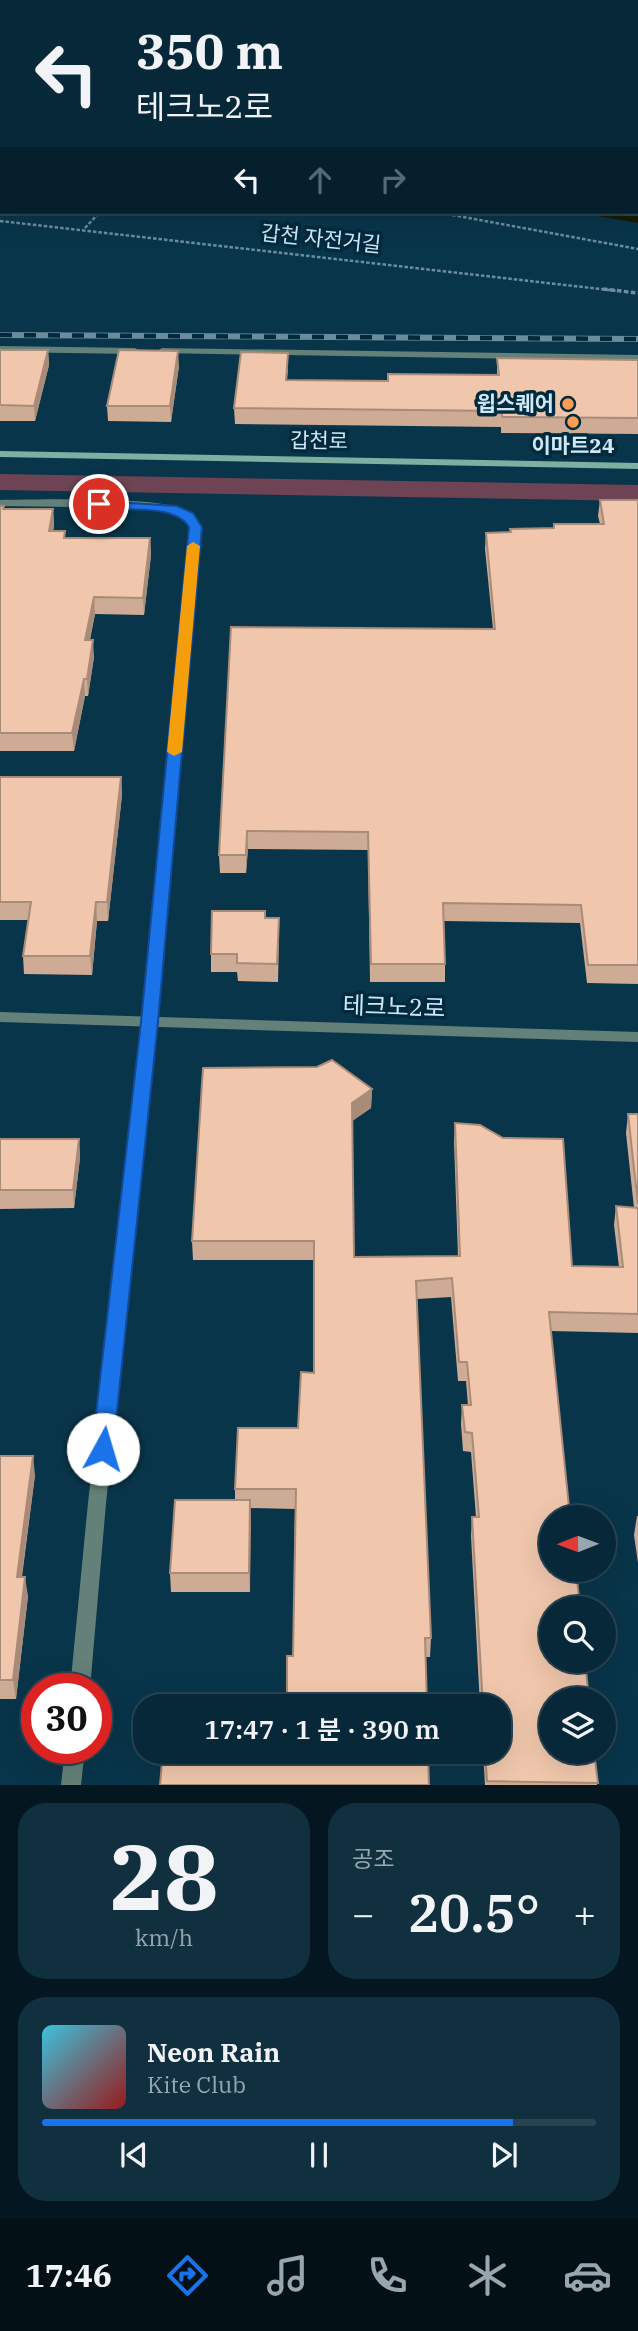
<!DOCTYPE html>
<html lang="ko">
<head>
<meta charset="utf-8">
<style>
	body { margin:0; font-family:"IBM Plex Serif","Noto Sans KR",serif; background:#103040; color:#f1f3f6; height:100vh; display:flex; flex-direction:column; font-size:26px; white-space:nowrap }
	* { box-sizing:border-box; margin:0 }
	p { font-size:23px; color:#98a6ae }
	.icon { flex:none; width:38px; height:38px; fill:none; stroke:currentColor; stroke-width:2; stroke-linecap:round; stroke-linejoin:round }
	.map { position:relative; height:1785px; overflow:hidden }
	.side { display:flex; flex-direction:column; gap:18px; padding:18px; background:#04161f; flex:1 }
	.side>* { flex:none }
	.guide { position:absolute; left:0px; top:0px; width:639px; height:214px; box-shadow:0 7px 28px #0002,0 0 0 2px #284453; background:#072838; color:#f1f3f6; overflow:hidden }
	.needle { width:46px; rotate:269deg }
	.buttons { position:absolute; left:539px; top:1505px; display:grid; gap:14px }
	.buttons a { display:grid; place-items:center; width:77px; height:77px; border-radius:50%; background:#072838; box-shadow:0 7px 28px #0002,0 0 0 2px #284453; font-size:35px }
	.speed { position:absolute; left:21px; top:1673px; display:flex; gap:14px; font-size:35px; font-weight:700; text-align:center }
	.speed>* { display:grid; place-content:center; width:91px; height:91px; border-radius:50%; background:#072838; box-shadow:0 7px 28px #0002,0 0 0 2px #284453; line-height:1 }
	.speed .limit { border:10px solid #d22; background:#fff; color:#111 }
	.pin { position:absolute; display:grid; place-items:center; width:60px; height:60px; color:#fff; margin:-30px; border:4px solid #fff; border-radius:50%; box-shadow:0 2px 7px #0007 }
	.me { position:absolute; width:77px; margin:-38px; rotate:6deg; stroke-linejoin:round; filter:drop-shadow(0 0 5px #0008) }
	.turn { display:flex; align-items:center; gap:24px; height:147px; padding:0 21px; font-size:32px }
	.turn .icon { width:91px; height:91px; stroke-width:2.5 }
	.turn b { display:block; font-size:49px; line-height:60px }
	.lanes { display:flex; align-items:center; height:66px; padding:0 21px; background:#0003; justify-content:center; gap:35px; direction:ltr }
	.lanes .off { opacity:.35 }
	.big { font-size:52px; font-weight:600; line-height:1.1 }
	.side .tile { flex:1; display:flex; flex-direction:column; justify-content:center; gap:10px; min-width:0; padding:0 24px; border-radius:28px; background:#103040 }
	.side .dial { align-items:center; gap:0 }
	.dial b { font-size:91px; line-height:1 }
	.song { display:flex; align-items:center; gap:21px }
	.cover { width:84px; height:84px; border-radius:10px; background:linear-gradient(135deg,hsl(190 70% 55%),hsl(0 70% 35%)) }
	.played { height:7px; border-radius:4px; background:linear-gradient(90deg,#1a73e8 85%,#284453 85%) }
	.keys { display:flex; justify-content:space-around; direction:ltr }
	.heat { display:flex; justify-content:space-between; align-items:center; font-size:38px; direction:ltr }
	.side .tiles { flex:1; display:grid; gap:18px; grid-template-columns:1fr 1fr }
	.tile:last-child { grid-column:span 2 }
	.trip { position:absolute; left:133px; top:1694px; width:378px; height:70px; border-radius:28px; background:#072838; box-shadow:0 7px 28px #0002,0 0 0 2px #284453; font-weight:600; line-height:70px; text-align:center }
	.dock { display:flex; height:112px; justify-content:space-around; align-items:center; background:#031016; color:#98a6ae }
	.dock .icon { width:49px; height:49px }
	.dock .active { color:#1a73e8 }
	.dock b { font-size:32px; color:#f1f3f6 }
	.map>svg:first-child { display:block }
</style>
</head>
<body>
<div class="map">
<svg width="638" height="1785" viewBox="0 0 638 1785">
	<rect width="100%" height="100%" fill="#09354a"/>
	<path fill="#6e4354" d="M0,474L638,485V501L0,490Z"/>
	<path fill="#191c00" d="M638,80V223L573,212H637Z"/>
	<g fill="none" stroke-linecap="round" stroke-linejoin="round">
		<path stroke="#6e8ea0" stroke-width="2.5" stroke-dasharray="3.5 2" stroke-linecap="butt" d="M112,0L134,2
			M436,212L638,249
			M0,221L618,291
			M85,228L100,212"/>
		<path stroke="#6e8ea0" stroke-width="3.5" stroke-dasharray="4.5 2.5" stroke-linecap="butt" d="M603,289L638,293"/>
		<path fill="#638178" fill-rule="evenodd" d="M0,346L135,348L140,351L135,354L0,352Z
			M162,348L638,355V361L158,353L157,351Z"/>
		<path fill="#638178" fill-rule="evenodd" d="M0,500C36,500 169,495 192,513C196,516 198,523 201,527L156,1022L106,1503L90,1689H70L88,1503L142,1022L189,527C181,511 164,511 148,508L0,506Z
			M65,1748H85L81,1785H61Z"/>
		<path fill="#638178" fill-rule="evenodd" d="M0,1012L638,1032V1042L0,1022Z"/>
		<path fill="#7eafa1" fill-rule="evenodd" d="M0,451L638,463V469L0,457Z"/>
		<g stroke="#6b8c9d" stroke-width="6">
			<path id="rail" d="M0,335L638,339"/>
		</g>
		<use href="#rail" stroke="#002b3f" stroke-width="4.5" stroke-dasharray="12" stroke-linecap="butt"/>
	</g>
	<path fill="#ceab94" d="M0,350H48L49,365L35,421H0Z
		M497,358L638,360V434L501,433V427L235,424L234,408L288,368L287,380L388,381L497,375Z
		M179,366L171,422L108,421L107,406Z
		M600,500H638V984L587,983L580,923L444,921L445,964V982H370L368,850L248,849L246,873H220L219,855L231,627L493,629L485,549L486,533L510,532V529L554,528V524H600L598,516Z
		M0,506H4V509H53L54,525L53,531L66,538H150L151,555L144,615L95,614L90,640L94,657L88,696H85L74,751H0Z
		M0,777H121L122,795L108,921H97L92,975L24,974L23,956L28,920H0Z
		M265,918L279,937L278,982L238,981L237,972H211V954Z
		M372,1089L371,1108L352,1121L354,1257L458,1256L454,1142L455,1123L572,1266L619,1267L614,1225L616,1206L634,1208L626,1133L628,1114H638V1333L551,1331L597,1785H485L483,1752H499V1706H480L471,1536L472,1517H476L471,1452L463,1451L461,1424L462,1405H468L466,1381H458L451,1297L417,1299L431,1638L430,1657L293,1656L295,1509L250,1508V1592H171L170,1573L235,1500V1489L298,1428L314,1373V1260H193L192,1241Z
		M0,1139H79L80,1158L74,1208L0,1209Z
		M0,1456L35,1475L22,1577L28,1596L16,1699H0Z
		M637,1516H638V1563L634,1535Z"/>
	<path fill="#a88b78" d="M48,350L49,365L35,421L34,406Z
		M178,351L179,366L171,422L170,406Z
		M53,509L54,525L51,547L49,531Z
		M150,538L151,555L144,615L143,598Z
		M94,597L95,614L86,657L85,640Z
		M93,640L94,657L88,696L87,679Z
		M84,679L85,696L74,751L72,733Z
		M121,777L122,795L108,921L107,902Z
		M247,831L248,849L246,873V855Z
		M96,902L97,921L92,975L90,956Z
		M372,1089L371,1108L351,1122L352,1103Z
		M79,1139L80,1158L74,1208L73,1190Z
		M33,1456L35,1475L19,1596L17,1577Z
		M250,1500L251,1519L250,1592L249,1573Z
		M25,1577L28,1596L16,1699L13,1680Z"/>
	<path fill="#f0c7ac" stroke="#a88b78" stroke-width="2" d="M0,350H48L34,406L0,405Z
		M119,350L178,351L170,406H107Z
		M241,352L288,353L286,380L388,381V374L499,375L497,358L638,360V418L502,417V411L234,408Z
		M600,500H638V965H588L581,905L443,903L445,964H371L368,832L247,831L246,855H219L231,627L495,629L486,533L511,532L510,529L554,528V524H604Z
		M0,506H4L3,509H53L49,531H65L64,538H150L143,598L94,597L85,640H93L87,679H84L72,733H0Z
		M0,777H121L107,902H96L90,956H23L31,902H0Z
		M212,911H265V918H279L277,964L237,963V954H211Z
		M332,1060L372,1089L352,1103L354,1257L460,1256L455,1123L480,1125L503,1138L563,1139L572,1266L623,1267L616,1206L638,1208V1314L549,1312L570,1517H551V1570H576L580,1608H551V1661H585L589,1699H551V1752H594L598,1783L487,1781L485,1752H499V1706H483L472,1517H479L472,1433L465,1432L462,1405H471L467,1362H459L452,1278L416,1281L431,1638H425L427,1706H287V1656H293L296,1489H235L238,1428H298L301,1372L314,1373V1241H192L203,1068L317,1067Z
		M628,1114H638V1204Z
		M0,1139H79L73,1190H0Z
		M0,1456H33L17,1577H25L13,1680H0Z
		M175,1500H250L249,1573H170Z
		M163,1752H428L429,1785H160Z"/>
	<path fill="#1a73e8" stroke="#114b97" stroke-width="2" d="M99,501L177,506L193,513L202,527L158,1022L113,1449L110,1455L103,1457L95,1455L92,1449L141,1022L189,527C174,502 121,513 94,507V502Z"/>
	<path fill="#f59e0b" d="M193,542L200,546L182,752L174,756L167,752L187,546Z"/>
	<g fill="#fd9c55" stroke="#002b3f" stroke-width="2.5">
		<circle cx="568" cy="404" r="7"/>
		<circle cx="573" cy="422" r="7"/>
	</g>
	<g text-anchor="middle" stroke-width="7" stroke-linejoin="round" paint-order="stroke">
		<g font-size="21" fill="#d2e7f5" stroke="#002b3f">
			<text transform="translate(321 239) rotate(6)" y="7">갑천 자전거길</text>
			<text transform="translate(319 441) rotate(1)" y="7">갑천로</text>
		</g>
		<g font-size="21" font-weight="bold" fill="#d2e7f5" stroke="#002b3f" text-anchor="end">
			<text x="554" y="411">윕스퀘어</text>
			<text x="573" y="453" text-anchor="middle">이마트24</text>
		</g>
		<g font-size="24" fill="#d2e7f5" stroke="#002b3f">
			<text transform="translate(394 1007) rotate(2)" y="8">테크노2로</text>
		</g>
	</g>
</svg>
<div class="buttons">
<a><svg class="needle" viewBox="-14 -14 28 28"><path d="M0-13l5 13h-10z" fill="#e53935"/><path d="M0 13l5-13h-10z" fill="#98a6ae"/></svg></a>
<a><svg class="icon" aria-label="search" viewBox="0 0 24 24"><circle cx="10" cy="10" r="6"/><path d="M15 15l6 6"/></svg></a>
<a><svg class="icon" aria-label="layers" viewBox="0 0 24 24"><path d="M12 4l9 5-9 5-9-5zM3 14l9 5 9-5"/></svg></a>
</div>
<div class="speed"><div class="limit">30</div></div>
<div class="pin" style="left:99px;top:504px;background:#d93025"><svg class="icon" aria-label="arrive" viewBox="0 0 24 24"><path d="M6 21V4h12l-3 4 3 4H6"/></svg></div>
<svg class="me" style="left:103px;top:1449px" viewBox="-20 -20 40 40"><circle r="19" fill="#fff"/><path d="M0-13L10 11 0 6-10 11z" fill="#1a73e8"/></svg>
<div class="trip">17:47 · 1 분 · 390 m</div>
<div class="guide">
<div class="turn"><svg class="icon" aria-label="left" viewBox="0 0 24 24"><path d="M17 20v-9H6M10 6l-5 5 5 5"/></svg><div><b>350 m</b>테크노2로</div></div>
<div class="lanes"><svg class="icon" aria-label="left" viewBox="0 0 24 24"><path d="M17 20v-9H6M10 6l-5 5 5 5"/></svg><svg class="icon off" aria-label="ahead" viewBox="0 0 24 24"><path d="M12 20V5M6 11l6-6 6 6"/></svg><svg class="icon off" aria-label="right" viewBox="0 0 24 24"><path d="M7 20v-9h11M14 6l5 5-5 5"/></svg></div>
</div>
</div>
<section class="side">
<div class="tiles">
<div class="tile dial"><b>28</b><p>km/h</p></div>
<div class="tile"><p>공조</p>
<div class="heat"><a>−</a><b class="big">20.5°</b><a>+</a></div>
</div>
<div class="tile">
<div class="song"><i class="cover"></i><div><b>Neon Rain</b><p>Kite Club</p></div></div>
<div class="played"></div>
<div class="keys"><svg class="icon" aria-label="previous" viewBox="0 0 24 24"><path d="M18 5L8 12l10 7zM5 5v14"/></svg><svg class="icon" aria-label="pause" viewBox="0 0 24 24"><path d="M8 5v14M16 5v14"/></svg><svg class="icon" aria-label="next" viewBox="0 0 24 24"><path d="M6 5l10 7-10 7zM19 5v14"/></svg></div>
</div>
</div>
</section>
<nav class="dock">
<b>17:46</b>
<svg class="icon active" aria-label="directions" viewBox="0 0 24 24"><path d="M12 3l9 9-9 9-9-9zM9 14v-3h6M13 9l2 2-2 2"/></svg>
<svg class="icon" aria-label="music" viewBox="0 0 24 24"><path d="M9 18V5l10-2v13"/><circle cx="6" cy="18" r="3"/><circle cx="16" cy="16" r="3"/></svg>
<svg class="icon" aria-label="phone" viewBox="0 0 24 24"><path d="M5 4h4l2 5-3 2q2 4 5 5l2-3 5 2v4C11 20 4 13 5 4z"/></svg>
<svg class="icon" aria-label="climate" viewBox="0 0 24 24"><path d="M12 3v18M4 7l16 10M4 17L20 7"/></svg>
<svg class="icon" aria-label="car" viewBox="0 0 24 24"><path d="M5 17H2v-5l4-1 3-4h7l3 4 3 1v5h-3M9 17h6M6 11h13"/><circle cx="7" cy="17" r="2"/><circle cx="17" cy="17" r="2"/></svg>
</nav>
</body>
</html>
